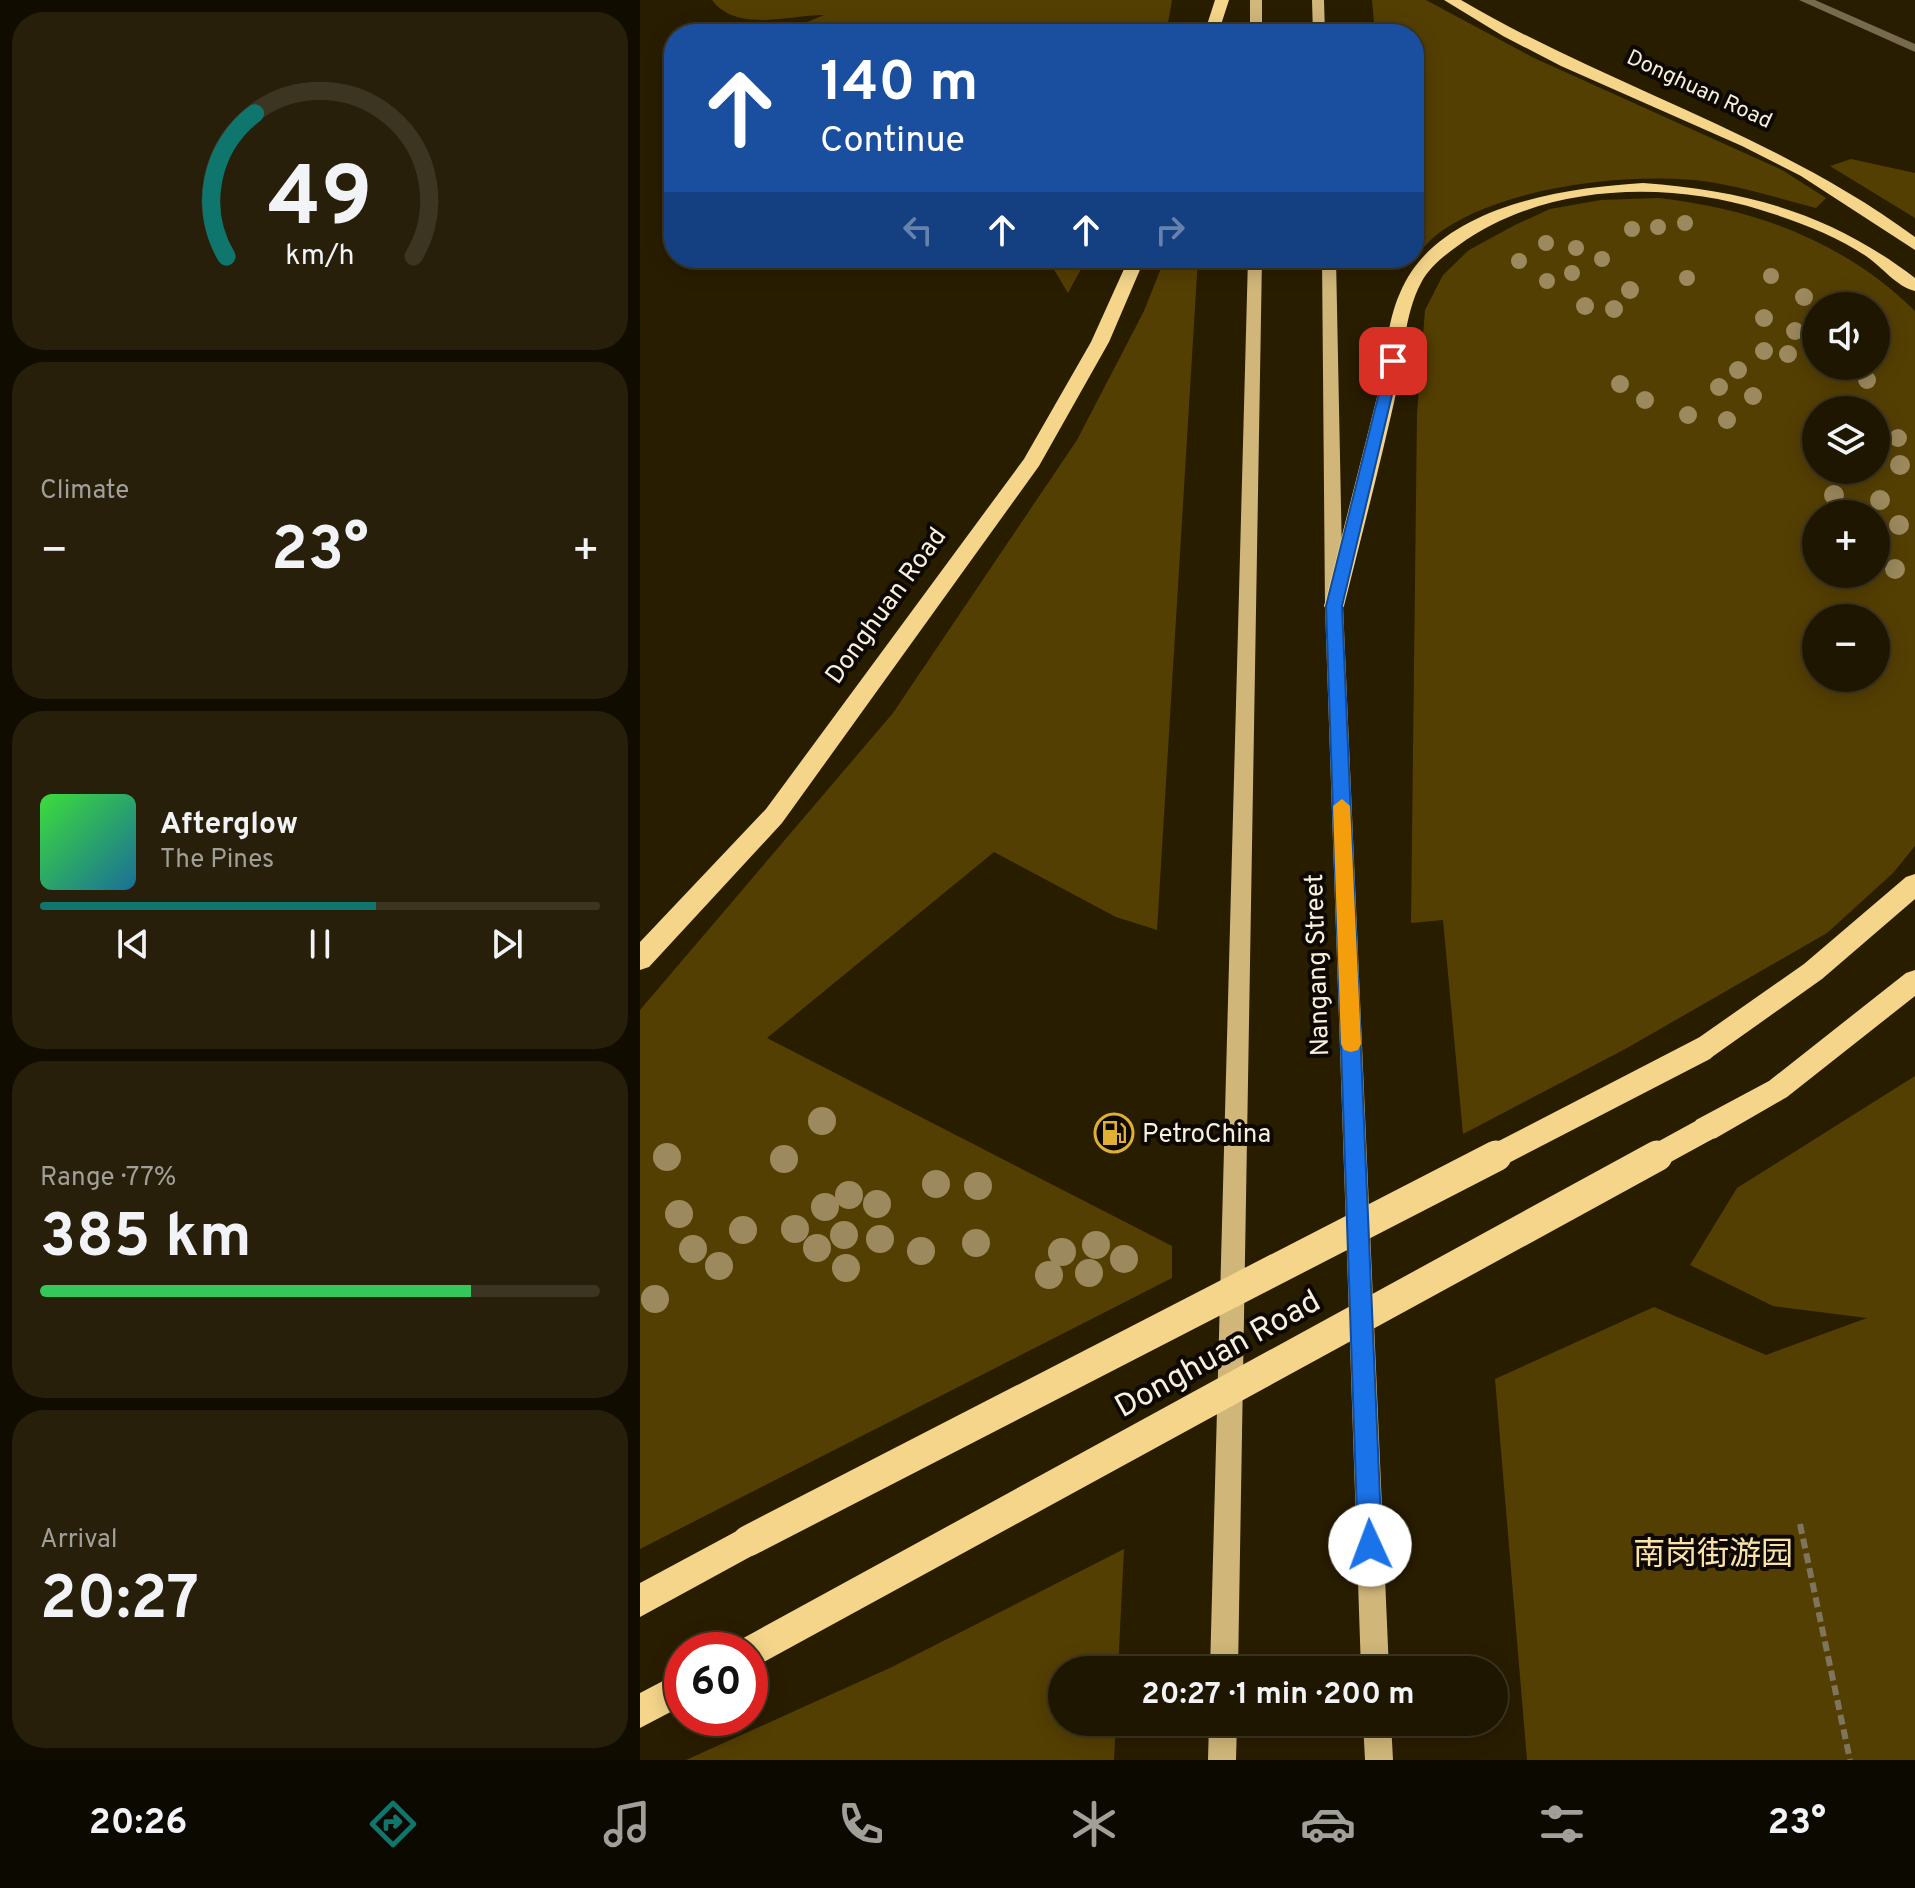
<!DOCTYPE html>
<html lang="en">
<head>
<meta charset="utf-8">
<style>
	body { margin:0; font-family:Overpass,"Noto Sans SC",sans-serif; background:#271f0a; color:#f1f3f6; height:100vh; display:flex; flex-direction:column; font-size:30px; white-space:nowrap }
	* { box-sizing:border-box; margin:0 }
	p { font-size:26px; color:#a19f99 }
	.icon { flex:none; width:44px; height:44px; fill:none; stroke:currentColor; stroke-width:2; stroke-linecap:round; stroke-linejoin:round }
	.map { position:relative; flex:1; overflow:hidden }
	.details { display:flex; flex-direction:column; gap:12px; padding:12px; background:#110c00; width:640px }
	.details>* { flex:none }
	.hud { position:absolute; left:24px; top:24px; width:760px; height:244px; border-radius:32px; box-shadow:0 4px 20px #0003,0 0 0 2px #3c3522; background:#1a4fa0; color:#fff; overflow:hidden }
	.fabs { position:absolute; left:1162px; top:292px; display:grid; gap:16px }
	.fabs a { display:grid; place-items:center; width:88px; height:88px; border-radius:50%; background:#1f1600; box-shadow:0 4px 20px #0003,0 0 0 2px #3c3522; font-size:40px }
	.speed { position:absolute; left:24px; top:1632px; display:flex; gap:16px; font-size:40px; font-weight:700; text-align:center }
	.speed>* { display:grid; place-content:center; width:104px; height:104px; border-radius:50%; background:#1f1600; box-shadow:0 4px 20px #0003,0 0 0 2px #3c3522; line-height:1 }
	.speed .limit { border:12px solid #d22; background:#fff; color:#111 }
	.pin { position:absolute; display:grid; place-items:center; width:68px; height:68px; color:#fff; margin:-34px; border-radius:16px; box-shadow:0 4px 12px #0006 }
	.me { position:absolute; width:88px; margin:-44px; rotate:358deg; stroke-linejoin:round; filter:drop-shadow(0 0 6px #0008) }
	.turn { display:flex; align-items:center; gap:28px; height:168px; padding:0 24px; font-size:36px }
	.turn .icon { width:104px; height:104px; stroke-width:2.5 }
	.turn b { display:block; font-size:56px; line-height:68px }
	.lanes { display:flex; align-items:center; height:76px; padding:0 24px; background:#0003; justify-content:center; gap:40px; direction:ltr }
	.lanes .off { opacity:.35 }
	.big { font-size:60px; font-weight:700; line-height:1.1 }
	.details .tile { flex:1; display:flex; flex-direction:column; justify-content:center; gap:12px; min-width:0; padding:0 28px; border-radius:32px; background:#271f0a }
	.details .dial { align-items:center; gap:0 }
	.dial svg { height:208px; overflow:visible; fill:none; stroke:#3c3522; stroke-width:7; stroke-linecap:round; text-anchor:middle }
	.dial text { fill:#f1f3f6; stroke:none }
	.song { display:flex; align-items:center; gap:24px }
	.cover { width:96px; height:96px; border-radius:12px; background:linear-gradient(135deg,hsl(120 70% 55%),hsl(200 70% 35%)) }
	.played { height:8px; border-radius:4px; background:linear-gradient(90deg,#0f766e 60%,#3c3522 60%) }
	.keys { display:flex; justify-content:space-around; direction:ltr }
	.heat { display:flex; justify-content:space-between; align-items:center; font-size:44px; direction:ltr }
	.charge { height:12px; border-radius:6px; background:linear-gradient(90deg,#34c759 77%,#3c3522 0) }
	.trip { position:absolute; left:408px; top:1656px; width:460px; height:80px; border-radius:40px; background:#1f1600; box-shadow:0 4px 20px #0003,0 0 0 2px #3c3522; font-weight:700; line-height:80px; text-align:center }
	.menu { display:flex; height:128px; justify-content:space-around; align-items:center; background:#0c0900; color:#a19f99 }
	.menu .icon { width:56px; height:56px }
	.menu .selected { color:#0f766e }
	.menu b { font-size:36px; color:#f1f3f6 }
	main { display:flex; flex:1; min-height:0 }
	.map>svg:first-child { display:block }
</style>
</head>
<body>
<main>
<section class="details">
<div class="tile dial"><svg viewBox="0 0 100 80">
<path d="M14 69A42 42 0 1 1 86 69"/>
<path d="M14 69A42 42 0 0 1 25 14" stroke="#0f766e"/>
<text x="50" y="56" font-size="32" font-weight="700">49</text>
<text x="50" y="72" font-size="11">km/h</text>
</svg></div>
<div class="tile"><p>Climate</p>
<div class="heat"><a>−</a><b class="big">23°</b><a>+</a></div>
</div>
<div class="tile">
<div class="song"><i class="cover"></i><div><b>Afterglow</b><p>The Pines</p></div></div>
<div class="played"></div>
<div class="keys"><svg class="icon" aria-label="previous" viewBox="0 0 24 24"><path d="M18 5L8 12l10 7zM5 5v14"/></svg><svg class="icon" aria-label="pause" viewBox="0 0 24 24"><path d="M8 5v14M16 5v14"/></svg><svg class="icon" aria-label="next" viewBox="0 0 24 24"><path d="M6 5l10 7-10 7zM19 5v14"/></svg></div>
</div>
<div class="tile"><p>Range · 77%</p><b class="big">385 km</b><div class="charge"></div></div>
<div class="tile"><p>Arrival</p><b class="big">20:27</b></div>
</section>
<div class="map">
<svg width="1275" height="1760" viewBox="0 0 1275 1760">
	<rect width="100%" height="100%" fill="#291d00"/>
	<path fill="#543f03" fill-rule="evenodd" d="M72,0H532L526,34H139L184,15C149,15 97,33 72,0Z
		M732,0H786L894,58L1142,170L1186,198L1176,208C1145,200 1113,190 1081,184C1004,169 858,185 795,236C788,242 781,251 774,258V34H735Z
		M1211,159L1275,173V218L1190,166Z
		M1019,198C1116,209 1205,242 1275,311V846L1253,873L1187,933L987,1048L823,1134L803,920L771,923L777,414L785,310L803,275L829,250L875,225L910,209L961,200ZM1176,306H1236V366H1176ZM1176,410H1236V470H1176ZM1176,514H1236V574H1176ZM1176,618H1236V678H1176Z
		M407,258H447L428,293Z
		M525,258H558L517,930L476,917L354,852L127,1038L532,1246V1278L0,1549V1010L253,713L437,440L504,311Z
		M1275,1076V1760H887L855,1379L1014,1307L1126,1355L1227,1318L1133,1306L1050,1265L1097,1188Z
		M484,1549L478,1670H422V1722H476L474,1760H46L252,1667Z"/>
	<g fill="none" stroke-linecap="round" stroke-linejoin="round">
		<path stroke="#7e755c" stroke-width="6" stroke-dasharray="10 5" stroke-linecap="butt" d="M1160,1524L1210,1760"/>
		<path fill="#776a4e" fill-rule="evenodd" d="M1159,0H1175L1275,44V52Z"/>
		<path fill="#d0b679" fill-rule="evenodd" d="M610,0H622V34H610Z
			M672,0H684L685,34H673Z
			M608,258H622L598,1670H570Z
			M682,258H696L703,606L749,1670H721L685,606Z
			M569,1722H597L596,1760H568Z
			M723,1722H751L753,1760H725Z"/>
		<path fill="#f4d58a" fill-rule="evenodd" d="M575,0H589L578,34H564Z
			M804,0H821C971,88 1134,133 1275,237V250L1161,176L1102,146L921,66L863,36Z
			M1003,183C1108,191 1190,213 1275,278V291C1257,287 1242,267 1226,256C1195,235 1157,221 1121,210C1026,180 902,184 819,245C805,255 789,267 781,283C764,315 764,354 757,389C741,461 722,534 704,606L701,611H687L684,606C702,535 720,465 738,393C746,360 746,324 760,293C796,206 922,188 1003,183Z
			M489,258H505L469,342L399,466L142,823L9,967L0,970V942L126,809L384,459L451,342Z
			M1275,874V899L1182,979L1072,1057L1063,1061L1054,1057L1050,1049L1054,1041L1164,964L1266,877Z
			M1275,970V996L1147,1097L1076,1138L1066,1141L1056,1138L1053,1129L1056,1120L1129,1081L1266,973Z
			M108,1525L119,1530L124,1541L119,1552L0,1617V1583Z
			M42,1671V1706L0,1728V1693Z"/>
		<path stroke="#f4d58a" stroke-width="24" d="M852,1158L1063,1049
			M1013,1158L1066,1129"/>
		<path stroke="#f4d58a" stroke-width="31" d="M108,1541L856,1156
			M110,1652L1017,1156"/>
	</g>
	<g fill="#9c895d">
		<circle cx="1045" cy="223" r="8"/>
		<circle cx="1018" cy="227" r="8"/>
		<circle cx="992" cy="229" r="8"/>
		<circle cx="906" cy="243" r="8"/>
		<circle cx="936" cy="248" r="8"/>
		<circle cx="962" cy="259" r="8"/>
		<circle cx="879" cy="261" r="8"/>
		<circle cx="932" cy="273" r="8"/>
		<circle cx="1131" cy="276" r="8"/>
		<circle cx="1047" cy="278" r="8"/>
		<circle cx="907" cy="281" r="8"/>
		<circle cx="990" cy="290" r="9"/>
		<circle cx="1164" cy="297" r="9"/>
		<circle cx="945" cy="306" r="9"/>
		<circle cx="974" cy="309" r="9"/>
		<circle cx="1124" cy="318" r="9"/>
		<circle cx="1155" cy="331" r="9"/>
		<circle cx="1124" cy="351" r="9"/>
		<circle cx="1148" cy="354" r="9"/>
		<circle cx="1098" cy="370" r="9"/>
		<circle cx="1227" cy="380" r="9"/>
		<circle cx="980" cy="384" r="9"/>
		<circle cx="1079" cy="387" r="9"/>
		<circle cx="1113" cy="396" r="9"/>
		<circle cx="1005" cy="400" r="9"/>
		<circle cx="1048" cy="415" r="9"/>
		<circle cx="1087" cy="420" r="9"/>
		<circle cx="1258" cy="438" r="9"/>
		<circle cx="1260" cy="465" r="10"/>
		<circle cx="1194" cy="495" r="10"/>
		<circle cx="1240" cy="500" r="10"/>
		<circle cx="1259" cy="525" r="10"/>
		<circle cx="1255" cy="569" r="10"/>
		<circle cx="182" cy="1121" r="14"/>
		<circle cx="27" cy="1157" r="14"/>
		<circle cx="144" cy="1159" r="14"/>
		<circle cx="296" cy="1184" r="14"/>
		<circle cx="338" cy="1186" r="14"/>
		<circle cx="209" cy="1195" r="14"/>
		<circle cx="237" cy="1204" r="14"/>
		<circle cx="185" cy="1207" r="14"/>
		<circle cx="39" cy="1214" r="14"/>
		<circle cx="155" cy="1229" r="14"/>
		<circle cx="103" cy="1230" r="14"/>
		<circle cx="204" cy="1235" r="14"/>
		<circle cx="240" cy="1239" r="14"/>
		<circle cx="336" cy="1243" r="14"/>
		<circle cx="456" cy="1245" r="14"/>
		<circle cx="177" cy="1248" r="14"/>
		<circle cx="53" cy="1249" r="14"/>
		<circle cx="281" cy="1251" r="14"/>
		<circle cx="422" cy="1252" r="14"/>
		<circle cx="484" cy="1259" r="14"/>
		<circle cx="79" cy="1266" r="14"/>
		<circle cx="206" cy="1268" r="14"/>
		<circle cx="449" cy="1273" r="14"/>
		<circle cx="409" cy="1275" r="14"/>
		<circle cx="15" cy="1299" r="14"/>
	</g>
	<path fill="#1a73e8" stroke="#114b97" stroke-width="2" d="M753,357L760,361L702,606L742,1545L739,1553L730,1557L722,1553L718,1545L686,606L747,361Z"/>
	<path fill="#f59e0b" d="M702,799L710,806L721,1044L718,1050L711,1052L704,1050L701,1044L693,806Z"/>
	<defs>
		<g id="fuel-ring" transform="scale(2)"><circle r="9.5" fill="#0d0801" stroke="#dfb033" stroke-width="1.5"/><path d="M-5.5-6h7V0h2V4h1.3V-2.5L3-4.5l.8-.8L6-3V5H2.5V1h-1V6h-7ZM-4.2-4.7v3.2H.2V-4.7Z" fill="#dfb033"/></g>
	</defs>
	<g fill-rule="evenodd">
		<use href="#fuel-ring" x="474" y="1133"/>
	</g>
	<g text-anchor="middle" stroke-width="8" stroke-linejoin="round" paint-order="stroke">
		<g font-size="22" fill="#f7f0de" stroke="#0d0801">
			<text transform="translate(1060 88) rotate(25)" y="8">Donghuan Road</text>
		</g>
		<g font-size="26" fill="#f7f0de" stroke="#0d0801">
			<text transform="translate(245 605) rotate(-54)" y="9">Donghuan Road</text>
			<text transform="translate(676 965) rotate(-92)" y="9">Nangang Street</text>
		</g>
		<g font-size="26" fill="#f7f0de" stroke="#0d0801" text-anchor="start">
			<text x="502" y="1142">PetroChina</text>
		</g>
		<g font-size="32" fill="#f7f0de" stroke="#0d0801">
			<text transform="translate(577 1353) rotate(-29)" y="11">Donghuan Road</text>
		</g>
		<g font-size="32" fill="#fae2a9" stroke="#0d0801">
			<text x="1073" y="1564">南岗街游园</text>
		</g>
	</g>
</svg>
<div class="fabs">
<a><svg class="icon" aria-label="sound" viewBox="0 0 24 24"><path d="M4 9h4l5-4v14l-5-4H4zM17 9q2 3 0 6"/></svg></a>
<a><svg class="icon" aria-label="layers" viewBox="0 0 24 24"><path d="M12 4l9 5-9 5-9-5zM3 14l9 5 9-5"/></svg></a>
<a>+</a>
<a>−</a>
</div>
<div class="speed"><div class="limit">60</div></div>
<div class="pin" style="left:753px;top:361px;background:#d93025"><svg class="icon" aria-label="arrive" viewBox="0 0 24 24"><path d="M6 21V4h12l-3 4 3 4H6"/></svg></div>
<svg class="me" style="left:730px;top:1545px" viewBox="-20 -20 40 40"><circle r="19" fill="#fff"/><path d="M0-13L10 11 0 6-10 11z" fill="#1a73e8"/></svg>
<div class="trip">20:27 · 1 min · 200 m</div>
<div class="hud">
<div class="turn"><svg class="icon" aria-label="ahead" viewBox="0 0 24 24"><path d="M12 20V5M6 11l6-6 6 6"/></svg><div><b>140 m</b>Continue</div></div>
<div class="lanes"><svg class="icon off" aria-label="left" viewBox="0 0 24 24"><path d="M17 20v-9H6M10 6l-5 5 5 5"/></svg><svg class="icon" aria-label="ahead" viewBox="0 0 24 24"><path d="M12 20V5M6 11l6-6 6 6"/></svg><svg class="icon" aria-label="ahead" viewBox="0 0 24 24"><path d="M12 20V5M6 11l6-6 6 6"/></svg><svg class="icon off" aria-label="right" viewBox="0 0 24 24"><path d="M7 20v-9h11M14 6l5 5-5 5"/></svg></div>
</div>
</div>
</main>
<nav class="menu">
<b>20:26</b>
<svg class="icon selected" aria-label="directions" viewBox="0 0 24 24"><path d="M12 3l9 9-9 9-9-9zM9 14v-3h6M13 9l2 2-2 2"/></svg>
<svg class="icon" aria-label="music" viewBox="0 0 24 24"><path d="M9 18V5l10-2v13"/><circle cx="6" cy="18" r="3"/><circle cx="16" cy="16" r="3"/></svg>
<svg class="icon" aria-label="phone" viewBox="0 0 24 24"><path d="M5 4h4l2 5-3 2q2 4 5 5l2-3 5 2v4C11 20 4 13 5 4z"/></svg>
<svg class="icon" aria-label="climate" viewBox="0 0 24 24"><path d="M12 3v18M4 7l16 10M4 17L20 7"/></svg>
<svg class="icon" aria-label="car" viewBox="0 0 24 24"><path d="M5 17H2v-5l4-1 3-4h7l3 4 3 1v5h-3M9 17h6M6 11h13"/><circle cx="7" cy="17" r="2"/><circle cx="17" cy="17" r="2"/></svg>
<svg class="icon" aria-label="filters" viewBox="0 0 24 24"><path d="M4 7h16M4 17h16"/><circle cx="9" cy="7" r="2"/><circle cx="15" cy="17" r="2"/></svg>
<b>23°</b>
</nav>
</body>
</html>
